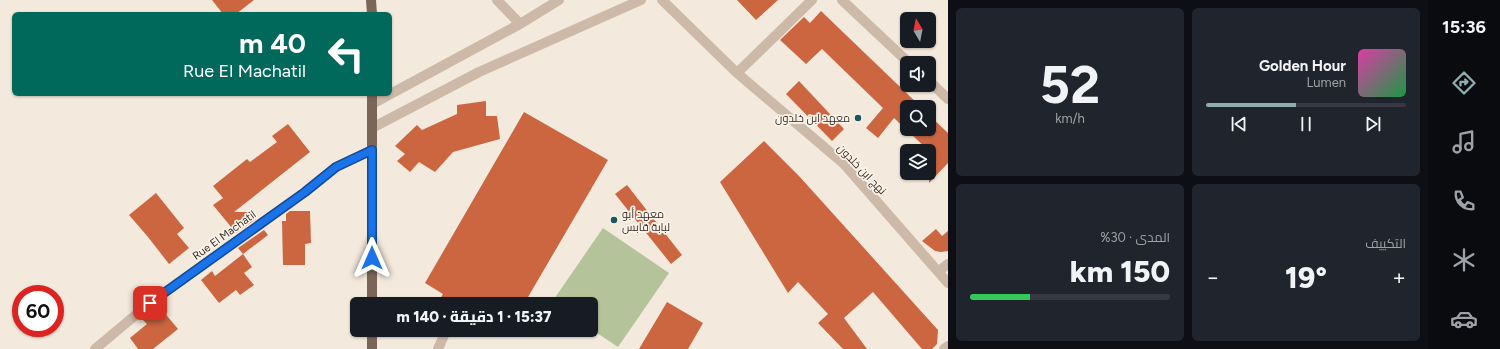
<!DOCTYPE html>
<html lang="ar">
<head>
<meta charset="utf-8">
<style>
	body { margin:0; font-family:Figtree,Cairo,sans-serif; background:#20242c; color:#f1f3f6; direction:rtl; height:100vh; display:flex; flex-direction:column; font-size:15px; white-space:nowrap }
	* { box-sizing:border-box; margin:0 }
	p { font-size:13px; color:#9ea1a6 }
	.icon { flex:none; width:22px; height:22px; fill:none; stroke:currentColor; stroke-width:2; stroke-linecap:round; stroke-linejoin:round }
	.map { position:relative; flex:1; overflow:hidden; direction:ltr }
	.sheet { display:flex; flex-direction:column; gap:8px; padding:8px; background:#0d0f14; width:480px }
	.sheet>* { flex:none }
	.guide { position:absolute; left:12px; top:12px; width:380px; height:84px; border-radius:6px; box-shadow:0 1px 3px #0004; direction:rtl; background:#00695c; color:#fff; overflow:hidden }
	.needle { width:26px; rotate:350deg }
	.fabs { position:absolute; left:900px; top:12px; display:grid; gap:8px }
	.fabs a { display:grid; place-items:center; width:36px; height:36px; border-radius:6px; background:#171b24; box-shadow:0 1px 3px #0004; font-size:20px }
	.speed { position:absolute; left:12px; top:285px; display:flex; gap:8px; font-size:20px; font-weight:700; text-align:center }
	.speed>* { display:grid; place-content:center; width:52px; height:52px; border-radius:50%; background:#171b24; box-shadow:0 1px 3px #0004; line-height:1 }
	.speed .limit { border:6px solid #d22; background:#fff; color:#111 }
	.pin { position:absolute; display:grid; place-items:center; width:34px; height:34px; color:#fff; margin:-17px; border-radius:8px; box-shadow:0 2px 6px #0006 }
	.me { position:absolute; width:44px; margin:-22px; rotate:0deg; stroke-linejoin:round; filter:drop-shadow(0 0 3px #0008) }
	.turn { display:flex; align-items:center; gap:14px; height:84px; padding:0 20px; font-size:18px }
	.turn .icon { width:52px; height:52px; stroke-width:2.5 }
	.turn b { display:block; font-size:28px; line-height:34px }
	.big { font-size:30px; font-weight:800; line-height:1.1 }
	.sheet .widget { flex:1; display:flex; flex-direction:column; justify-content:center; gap:6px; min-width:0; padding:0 14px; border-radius:6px; background:#20242c }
	.sheet .dial { align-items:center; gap:0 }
	.dial b { font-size:52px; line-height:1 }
	.song { display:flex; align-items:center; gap:12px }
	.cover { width:48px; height:48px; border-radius:6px; background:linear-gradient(135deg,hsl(320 70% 55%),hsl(140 70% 35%)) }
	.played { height:4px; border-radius:2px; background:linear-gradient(90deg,#91acb1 45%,#363941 45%) }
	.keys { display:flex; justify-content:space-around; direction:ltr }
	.heat { display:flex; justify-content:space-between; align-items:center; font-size:22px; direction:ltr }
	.charge { height:6px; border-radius:3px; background:linear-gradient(90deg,#34c759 30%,#363941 0) }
	.sheet .tiles { flex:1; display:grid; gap:8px; grid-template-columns:repeat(2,1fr) }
	.trip { position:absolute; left:350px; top:297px; width:248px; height:40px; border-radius:6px; background:#171b24; box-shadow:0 1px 3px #0004; font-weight:800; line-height:40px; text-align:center; direction:rtl }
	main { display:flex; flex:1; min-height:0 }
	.tab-bar { display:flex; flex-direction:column; width:72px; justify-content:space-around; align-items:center; background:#090b0e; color:#9ea1a6 }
	.tab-bar .icon { width:28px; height:28px }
	.tab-bar .active { color:#91acb1 }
	.tab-bar b { font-size:18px; color:#f1f3f6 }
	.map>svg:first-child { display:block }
</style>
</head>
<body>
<main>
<nav class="tab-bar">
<b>15:36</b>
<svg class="icon active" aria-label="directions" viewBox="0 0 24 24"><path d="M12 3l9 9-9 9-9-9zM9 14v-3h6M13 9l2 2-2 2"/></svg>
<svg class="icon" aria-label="music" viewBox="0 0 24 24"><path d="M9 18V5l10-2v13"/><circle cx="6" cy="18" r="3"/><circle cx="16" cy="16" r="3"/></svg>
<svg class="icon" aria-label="phone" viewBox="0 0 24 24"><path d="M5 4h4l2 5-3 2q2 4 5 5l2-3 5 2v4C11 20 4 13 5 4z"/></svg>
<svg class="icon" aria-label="climate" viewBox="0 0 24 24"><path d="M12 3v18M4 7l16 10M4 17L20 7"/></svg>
<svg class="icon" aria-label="car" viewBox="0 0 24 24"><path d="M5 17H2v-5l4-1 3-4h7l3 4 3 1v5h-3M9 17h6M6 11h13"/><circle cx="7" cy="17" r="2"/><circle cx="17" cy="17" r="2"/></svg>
</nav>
<section class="sheet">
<div class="tiles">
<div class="widget">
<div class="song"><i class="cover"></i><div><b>Golden Hour</b><p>Lumen</p></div></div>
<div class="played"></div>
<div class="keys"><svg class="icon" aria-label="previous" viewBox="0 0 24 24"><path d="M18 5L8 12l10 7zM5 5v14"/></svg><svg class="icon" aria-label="pause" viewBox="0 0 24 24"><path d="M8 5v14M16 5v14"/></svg><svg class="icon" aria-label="next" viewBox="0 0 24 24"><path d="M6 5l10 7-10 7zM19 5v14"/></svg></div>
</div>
<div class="widget dial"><b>52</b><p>km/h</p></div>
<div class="widget"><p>التكييف</p>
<div class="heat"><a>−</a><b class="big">19°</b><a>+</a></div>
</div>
<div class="widget"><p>المدى · 30%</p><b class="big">150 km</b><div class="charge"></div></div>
</div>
</section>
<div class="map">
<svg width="948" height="349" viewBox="0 0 948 349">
	<rect width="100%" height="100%" fill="#f3e9dc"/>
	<path fill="#b5c39b" d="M603,228L669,273L618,347L591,329V304H555L552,302Z"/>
	<path fill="#cc6641" d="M212,0H254L236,14H223Z
		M737,0H778L756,20Z
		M821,11L921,107H907V129H929V115L948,133V163L929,183V151L894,118L878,138L866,128L883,108L822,49L806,64L780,40L804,17L810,23Z
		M799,81L844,129L832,141L786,94Z
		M486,101V116H497L500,139L453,152L435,172L419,162L410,172L397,161L405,154L395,146L417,125L422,130L457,114V105Z
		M524,112L608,160L524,304H437L443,294L425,283Z
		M288,124L310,152L234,212H250L256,219L236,233L213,205L223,198L213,186L247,159L250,162L277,142L272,136Z
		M764,141L799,176L938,330L937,344L932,349H922L873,292L844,318L867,349H843L818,323L828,314L798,282L788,293L720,182Z
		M627,185L682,255L671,264L615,194Z
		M156,193L184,228L177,234L189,248L169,264L148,237L129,215Z
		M290,211H310L311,243L305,244V265H283L282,221H286V214Z
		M936,229L942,236L948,231V251L941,252L935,251L922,241Z
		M264,230L268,235L243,254L238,248Z
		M243,254L252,267L244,273L254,285L240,295L236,290L219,303L201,280L212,271L215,276Z
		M667,302L703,323L688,349H639Z
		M155,309L160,314L163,311L178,329L153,349H138L130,338L147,324L142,319Z"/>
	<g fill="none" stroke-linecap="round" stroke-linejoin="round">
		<path stroke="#ccb9a7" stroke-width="10" d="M497,0L520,24
			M662,0L737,73L844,164L948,283
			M842,0L909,63
			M737,73L812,0
			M929,81L948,99
			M372,104L520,24L559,0
			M372,128L479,72L641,0
			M939,271L948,264
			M95,349L150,303L305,192L336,167L372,150
			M438,349L445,333
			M944,349L948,346"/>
		<path stroke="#7b6558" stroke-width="10" d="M371,0L372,14
			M372,304V94
			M372,330V349"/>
	</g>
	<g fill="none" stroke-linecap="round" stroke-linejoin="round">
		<g stroke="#114b97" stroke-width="10">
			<path id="route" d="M150,303L305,192L336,167L372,150V258"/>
		</g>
		<use href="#route" stroke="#1a73e8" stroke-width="7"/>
	</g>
	<g fill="#1b565c" stroke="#fbf3e9" stroke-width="1.5">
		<circle cx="858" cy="118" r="4"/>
		<circle cx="614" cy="220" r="4"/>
	</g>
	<g text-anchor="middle" stroke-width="3.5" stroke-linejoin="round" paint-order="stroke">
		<g font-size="11" fill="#382e28" stroke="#fbf3e9" text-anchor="end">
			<text x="850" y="122">معهد ابن خلدون</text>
			<text x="622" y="218" text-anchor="start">معهد أبو<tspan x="622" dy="13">لبابة قابس</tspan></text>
		</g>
		<g font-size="11" fill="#382e28" stroke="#fbf3e9">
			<text transform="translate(862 169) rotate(46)" y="4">نهج ابن خلدون</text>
			<text transform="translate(224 235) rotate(-36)" y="4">Rue El Machatil</text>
		</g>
	</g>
</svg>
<div class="fabs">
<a><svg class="needle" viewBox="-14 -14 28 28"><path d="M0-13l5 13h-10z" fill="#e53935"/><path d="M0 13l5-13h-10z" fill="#9ea1a6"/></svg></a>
<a><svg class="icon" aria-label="sound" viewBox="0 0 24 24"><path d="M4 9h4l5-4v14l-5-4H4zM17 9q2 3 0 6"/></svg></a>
<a><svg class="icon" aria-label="search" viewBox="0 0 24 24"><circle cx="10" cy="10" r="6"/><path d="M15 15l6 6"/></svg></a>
<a><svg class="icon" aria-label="layers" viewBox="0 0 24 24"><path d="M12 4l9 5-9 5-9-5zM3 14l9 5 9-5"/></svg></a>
</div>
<div class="speed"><div class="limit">60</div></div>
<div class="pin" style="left:150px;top:303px;background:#d93025"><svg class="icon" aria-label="arrive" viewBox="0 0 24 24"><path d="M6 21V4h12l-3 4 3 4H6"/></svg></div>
<svg class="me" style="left:372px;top:258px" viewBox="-20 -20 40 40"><path d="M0-17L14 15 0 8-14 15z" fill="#1a73e8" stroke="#fff" stroke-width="4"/></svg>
<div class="trip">15:37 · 1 دقيقة · 140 m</div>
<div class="guide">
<div class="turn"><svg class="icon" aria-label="left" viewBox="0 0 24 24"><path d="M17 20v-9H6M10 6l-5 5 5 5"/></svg><div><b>40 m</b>Rue El Machatil</div></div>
</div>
</div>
</main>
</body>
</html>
